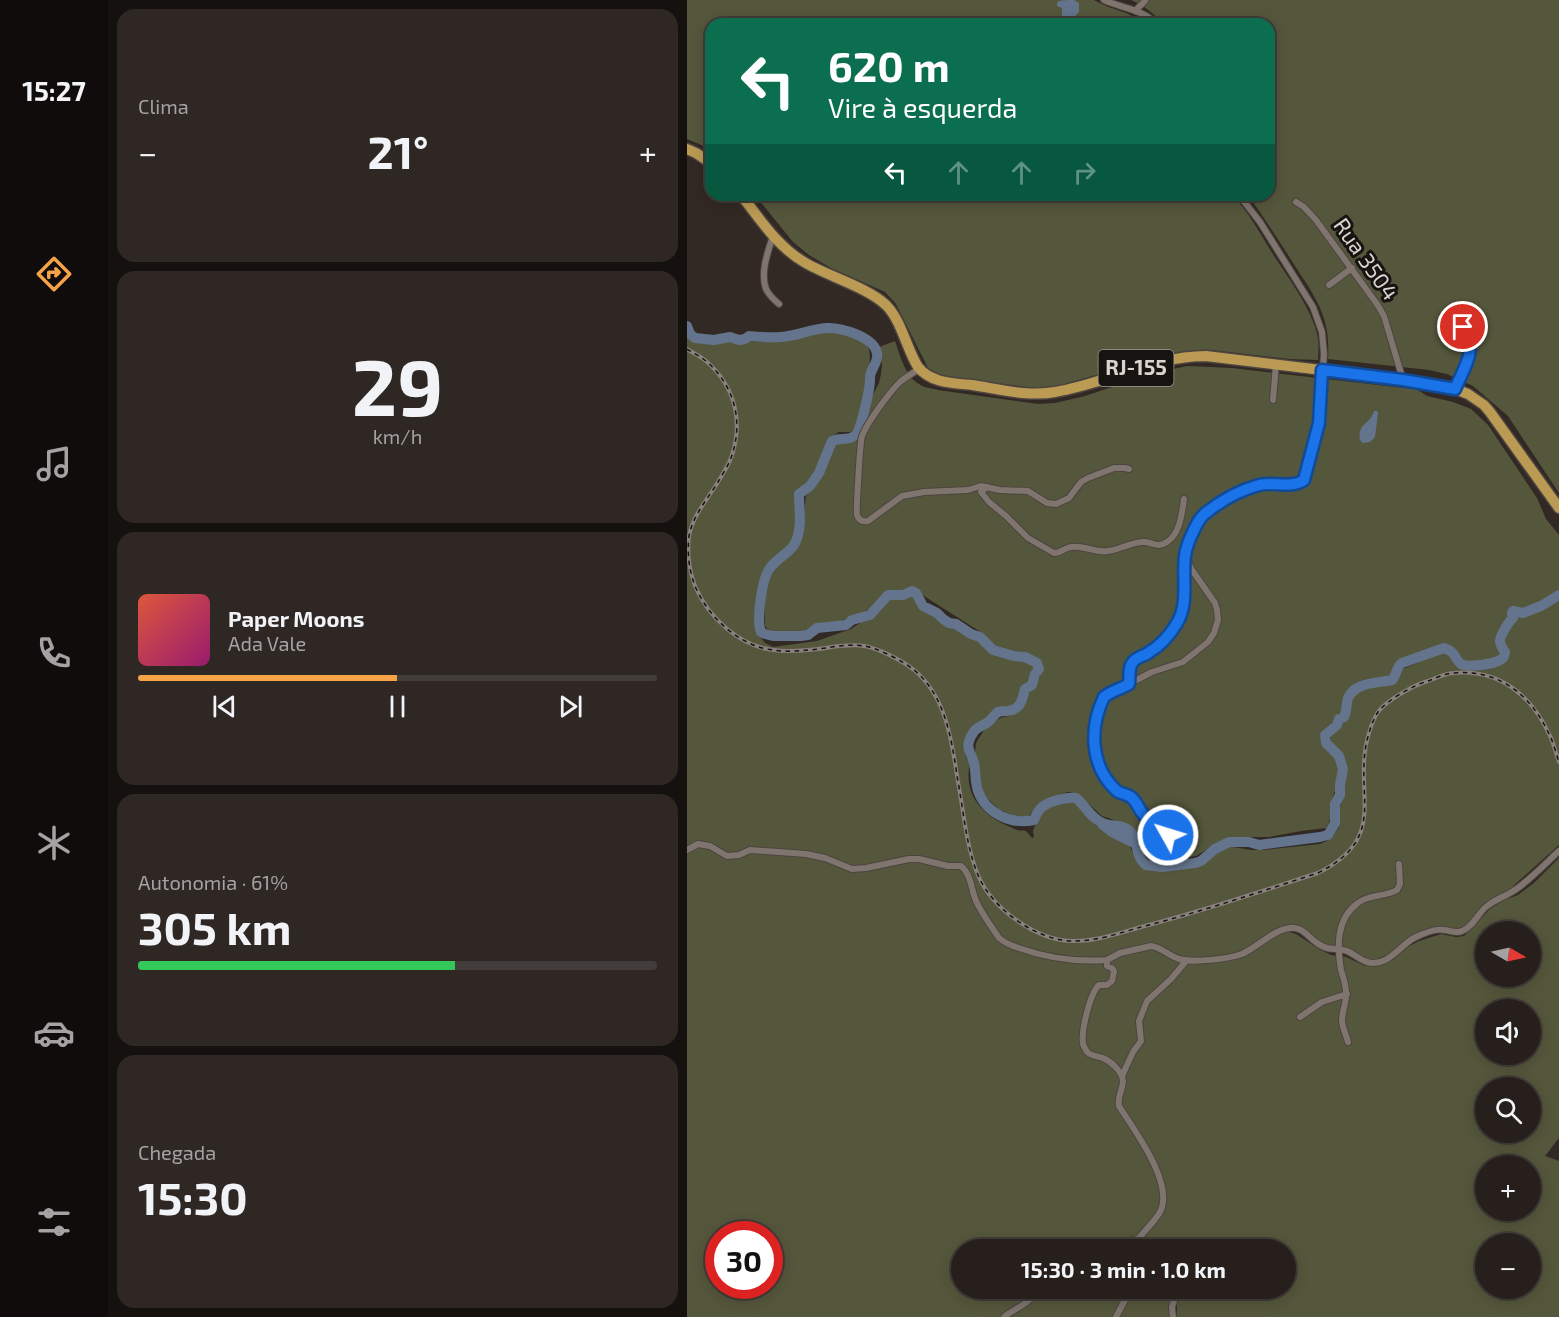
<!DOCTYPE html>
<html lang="pt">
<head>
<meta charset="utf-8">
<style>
	body { margin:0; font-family:"Exo 2",sans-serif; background:#2e2724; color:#f1f3f6; height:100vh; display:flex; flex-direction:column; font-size:22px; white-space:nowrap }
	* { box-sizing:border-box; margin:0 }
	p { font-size:20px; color:#a4a2a3 }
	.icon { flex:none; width:33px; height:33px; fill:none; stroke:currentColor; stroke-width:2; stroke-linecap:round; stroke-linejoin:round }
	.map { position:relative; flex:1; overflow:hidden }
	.drawer { display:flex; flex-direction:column; gap:9px; padding:9px; background:#15110f; width:579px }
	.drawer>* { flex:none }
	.banner { position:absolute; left:18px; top:18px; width:570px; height:183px; border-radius:18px; box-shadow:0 3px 15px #0003,0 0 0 2px #423d3a; background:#0b6e4f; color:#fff; overflow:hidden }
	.needle { width:39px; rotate:99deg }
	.tools { position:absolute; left:788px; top:921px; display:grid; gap:12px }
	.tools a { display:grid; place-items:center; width:66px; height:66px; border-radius:50%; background:#261f1b; box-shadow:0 3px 15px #0003,0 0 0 2px #423d3a; font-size:30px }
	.speed { position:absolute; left:18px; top:1221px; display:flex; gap:12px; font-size:30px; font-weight:700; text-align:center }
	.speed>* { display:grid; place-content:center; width:78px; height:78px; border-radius:50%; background:#261f1b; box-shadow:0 3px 15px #0003,0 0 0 2px #423d3a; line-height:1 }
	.speed .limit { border:9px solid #d22; background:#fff; color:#111 }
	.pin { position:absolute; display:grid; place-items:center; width:51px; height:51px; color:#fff; margin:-26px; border:3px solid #fff; border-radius:50%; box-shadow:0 2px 6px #0007 }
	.me { position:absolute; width:66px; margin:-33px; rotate:309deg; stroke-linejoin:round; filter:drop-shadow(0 0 4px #0008) }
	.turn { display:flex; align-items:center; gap:21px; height:126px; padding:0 24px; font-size:27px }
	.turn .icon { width:78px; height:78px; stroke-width:2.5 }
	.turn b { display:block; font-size:42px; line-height:51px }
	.lanes { display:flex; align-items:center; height:57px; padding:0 24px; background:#0003; justify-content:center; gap:30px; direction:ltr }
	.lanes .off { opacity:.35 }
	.big { font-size:45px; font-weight:700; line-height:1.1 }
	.drawer .card { flex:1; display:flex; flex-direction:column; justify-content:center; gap:9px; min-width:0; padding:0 21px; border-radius:18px; background:#2e2724 }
	.drawer .dial { align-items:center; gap:0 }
	.dial b { font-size:78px; line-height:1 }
	.song { display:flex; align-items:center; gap:18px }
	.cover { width:72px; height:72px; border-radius:9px; background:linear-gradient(135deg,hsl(10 70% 55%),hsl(320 70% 35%)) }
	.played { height:6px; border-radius:3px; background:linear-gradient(90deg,#f6a247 50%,#423d3a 50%) }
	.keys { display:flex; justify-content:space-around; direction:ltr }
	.heat { display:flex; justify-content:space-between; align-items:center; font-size:33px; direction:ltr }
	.charge { height:9px; border-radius:4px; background:linear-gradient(90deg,#34c759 61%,#423d3a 0) }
	.trip { position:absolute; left:264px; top:1239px; width:345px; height:60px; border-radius:30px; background:#261f1b; box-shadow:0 3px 15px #0003,0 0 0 2px #423d3a; font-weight:700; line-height:60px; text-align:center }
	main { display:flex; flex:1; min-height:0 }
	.dock { display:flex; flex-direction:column; width:108px; justify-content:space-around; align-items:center; background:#0f0c0b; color:#a4a2a3 }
	.dock .icon { width:42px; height:42px }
	.dock .current { color:#f6a247 }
	.dock b { font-size:27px; color:#f1f3f6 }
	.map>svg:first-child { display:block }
</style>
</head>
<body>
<main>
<nav class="dock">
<b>15:27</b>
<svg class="icon current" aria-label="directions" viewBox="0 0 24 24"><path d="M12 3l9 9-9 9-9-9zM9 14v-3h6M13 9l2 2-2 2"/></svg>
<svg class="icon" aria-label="music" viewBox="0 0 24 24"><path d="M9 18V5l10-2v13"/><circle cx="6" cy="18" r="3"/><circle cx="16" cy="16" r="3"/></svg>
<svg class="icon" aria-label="phone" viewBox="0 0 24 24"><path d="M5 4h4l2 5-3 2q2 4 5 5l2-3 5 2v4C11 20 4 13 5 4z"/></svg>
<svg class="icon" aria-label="climate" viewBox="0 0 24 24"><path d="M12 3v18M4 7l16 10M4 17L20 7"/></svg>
<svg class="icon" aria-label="car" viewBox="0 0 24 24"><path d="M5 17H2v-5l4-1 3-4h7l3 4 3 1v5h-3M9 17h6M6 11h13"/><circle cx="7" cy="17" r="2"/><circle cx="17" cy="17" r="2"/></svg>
<svg class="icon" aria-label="filters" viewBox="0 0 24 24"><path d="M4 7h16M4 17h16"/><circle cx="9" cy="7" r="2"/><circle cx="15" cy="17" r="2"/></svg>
</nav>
<section class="drawer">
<div class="card"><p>Clima</p>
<div class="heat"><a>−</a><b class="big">21°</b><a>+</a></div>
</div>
<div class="card dial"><b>29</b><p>km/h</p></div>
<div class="card">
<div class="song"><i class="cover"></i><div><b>Paper Moons</b><p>Ada Vale</p></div></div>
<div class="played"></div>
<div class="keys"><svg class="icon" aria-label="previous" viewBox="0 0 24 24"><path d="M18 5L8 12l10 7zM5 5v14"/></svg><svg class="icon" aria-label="pause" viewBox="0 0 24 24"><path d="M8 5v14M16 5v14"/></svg><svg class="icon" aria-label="next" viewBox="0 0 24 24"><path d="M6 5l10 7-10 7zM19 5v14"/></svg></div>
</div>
<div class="card"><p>Autonomia · 61%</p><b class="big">305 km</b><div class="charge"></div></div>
<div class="card"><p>Chegada</p><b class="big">15:30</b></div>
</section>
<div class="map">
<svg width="872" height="1317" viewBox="0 0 872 1317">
	<rect width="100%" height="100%" fill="#332924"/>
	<path fill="#55573c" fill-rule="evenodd" d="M0,0H407C423,10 444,11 457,24H24V149L0,139Z
		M444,0H872V493L821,416L786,386L760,374L742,370L641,359C642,343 641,328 635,313C629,297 619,283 610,269C594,244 578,219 561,195H582V24H476C467,13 457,6 444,0Z
		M68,195H545C562,212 574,235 587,256C601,277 618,300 627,324C632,336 632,347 631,360L603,359L524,350L503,351L471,357L367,387L346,388L253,375L241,368L209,304L198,292L144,268L122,255L106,242Z
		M135,331C147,331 175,335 181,347C187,359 177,394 174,407C173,412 173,417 172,421C170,426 167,429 164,432H152L145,436L136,452L131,470L121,485L110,492L108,495V501L111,511L110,527L105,541L82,565L76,575L69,608V630L71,634L78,643L86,647L130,641L164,629L191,611L202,599L222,596L226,597L241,612L249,615L257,623L272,628L290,638L298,646L304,653L326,659L336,658L348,665L349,669L346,674L345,681C330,693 338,689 331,704L324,708L311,709L299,722L288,726L284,731L279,742L278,752L279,758L283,763C276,794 294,814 321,826C322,826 329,830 330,830C333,831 336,830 339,831L345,838L347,837L346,831L353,813L355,810L364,805L386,800L394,805L407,824L442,845L452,865L470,871H480L491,869L515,862L529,850L540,846L564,850H577L633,844L640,841L646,836L652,827L651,811L657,797V784L659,770L655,756L644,743L643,735C649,729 655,727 659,719C663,710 662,699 669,692C680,682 690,689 700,685C709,681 710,675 716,669L756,652C769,652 765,661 773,666C782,673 818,668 819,656C820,650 819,647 815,643L816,640L828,616L843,614L872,599V845L826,886V889L805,901L778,927L765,930L756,927L744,928L723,936L705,952L689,960H684L671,954L637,944L612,925L604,924L597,927L602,932L609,934L632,949L644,955L659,957L678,966H688L706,960L719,948L732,941L754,934L769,937L777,936L803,909L817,900L831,895L847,883L872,858V1138L858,1156L872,1161V1317H490V1301L493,1289L598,1288V1250H274V1288L489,1289L484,1317H0V332L3,337L10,340L34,342L90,341L109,339ZM798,932H843V976H798ZM798,1010H843V1054H798ZM798,1088H843V1132H798ZM798,1166H843V1210H798ZM32,1234H82V1286H32ZM798,1244H843V1288H798Z
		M208,341C213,355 218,376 232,384C237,388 244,388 251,390L351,404L368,403L398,396L464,374L500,366L545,368L726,389L731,390L740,396L766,402L784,409L801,425L850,498L859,519L872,535V592L856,602L838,609H825C822,616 811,635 811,640C810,645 814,650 815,654L814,657C803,662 790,662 779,662C773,657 768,649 760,647C751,644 723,657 714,661L711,664L704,677C688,680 669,679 659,695C656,701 658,708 655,713C651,720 638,726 636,732C628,750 651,753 652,766C653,780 646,793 644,807C643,815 644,821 639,828L614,831L582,837H544L534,841L509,856L501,857L462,853L455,848L447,829L436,823L415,816L392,795L387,793L381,792L374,794L354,802L341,817L332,818L311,809L297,795L294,787L293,771L288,757V752L289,743L297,730L313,718L325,715L334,708L341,692L349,684L355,671L353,661L336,652L319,651L308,647L292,631L226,589L201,592L189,604L179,611L153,621L128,625L118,631L102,632H87L80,629L78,626L77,601L83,576L86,569L103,553L111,541L116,522L119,496L133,476L145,448L149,444L168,439L176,427L181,404L192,383L194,374L195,365L192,347Z"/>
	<path fill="#63748c" d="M381,0H387L392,3V12L388,16L378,18L375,16V8L370,6V3L372,1Z
		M687,411H690L691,413L688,437L683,442L676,443L673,440C670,423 683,425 687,411Z"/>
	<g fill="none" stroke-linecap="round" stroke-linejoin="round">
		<path stroke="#63748c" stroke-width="10" d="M0,326L3,334L8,338L27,340L43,337L52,340L58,339L62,336C73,337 83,338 94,337C110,336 124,329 139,328C154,327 187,337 190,353C192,363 182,370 183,379C183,388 174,432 167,436C161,441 152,437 145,441L132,473L123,486L112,494C112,511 116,529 107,545C101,554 89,559 83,568C75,578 69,620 74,632L78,634L86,636H114L121,635L130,628L159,625L165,620L183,615L201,595H216L225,591L229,593L236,606L250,613L256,619L262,623L269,624L284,634L293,637L306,650L327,656L338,657L350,663L352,669L348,674L345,685L338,689C335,700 334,710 320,711C316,711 314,711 311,712C307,715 304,720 301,722C296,726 289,727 286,733C277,747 283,750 287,763C289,772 288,782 291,791C299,814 325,825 347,820C349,815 351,810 355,807C363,801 379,797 389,798C399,806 404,819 416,823C425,827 436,824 443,831C452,840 447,856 459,865L475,867L508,863L514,861L528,849L542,842H562L572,845L633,837L641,835L648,823V804L653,795V785L656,769L652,756L639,743L638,735L650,725L652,719L657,717C660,711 659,704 661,698C668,682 691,683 705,680C710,675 709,667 715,663L757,648C771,653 766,658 774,664C780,668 807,664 813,660C817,658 817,657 818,652C817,651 813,644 813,642C812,637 822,621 826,618L825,613L826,611L836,613L854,606L872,595
			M415,824L425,832L447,843"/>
		<g stroke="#4c4440" stroke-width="8">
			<path id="minor" d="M417,0C434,8 456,9 469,24
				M448,11L458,1
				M609,202L617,207L629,220L690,304L697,316L716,380
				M86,236C81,251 73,273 79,289C82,295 87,300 92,304
				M642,285L665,268
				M232,369C226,373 219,377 213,382C202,393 181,421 175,436C173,442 169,511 170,515C172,521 176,522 181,521L215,496L237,492L281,490L294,486L313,490L341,491L360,503L369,504L382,498L394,482L401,478L427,468H438L442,469
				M768,389C773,376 784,361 784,347C783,329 767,325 778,305
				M586,400L589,364
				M300,487L294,492L302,502L319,516L341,538L367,553C374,553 377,548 384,547C396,545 409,553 421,551C433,550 446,541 458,542C467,543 471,548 480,542C493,534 495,513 497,499
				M442,684L465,672L496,662L521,642L527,633L531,620L530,610L528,603L503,567L500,555
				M481,835L457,815L443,796L430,792L416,772L408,753L406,733L416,700L421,694L433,690L442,684C443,678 441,667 446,661C449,657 457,655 462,653C473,646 483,634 490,623C501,606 496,584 497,565C498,548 504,526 517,514C525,506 537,500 548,495C557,490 567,485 578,484C590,482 602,486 614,482L619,475L632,423L637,354L635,332L626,307L573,222L552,195
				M0,850L11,844L23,846L40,856L52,855L63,850L119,854L138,858L165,869L179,868L222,859H232L261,866H274C284,874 284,889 289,901C295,914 304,926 312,938C318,943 325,946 332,948C362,959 390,962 420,960
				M613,1017L635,1002L660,994
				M661,1042C659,1034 655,1027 655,1020C655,1010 660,1002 659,992C659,985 656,977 654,970C650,946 649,919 671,903C682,894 698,897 710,890L713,884L712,864
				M435,1076L446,1052L454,1041L452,1021L460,1001L484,979L500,960
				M407,1250L433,1242L448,1240L452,1238C458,1230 468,1221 473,1212C488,1184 447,1130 432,1106C430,1098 435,1091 436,1082C436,1073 426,1063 418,1059C412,1056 406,1057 400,1052C399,1050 397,1047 396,1044C394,1031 403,993 412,985H420L425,981L427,971L425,968L420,966V960L433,953L464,946C474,947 482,956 492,959C507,963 541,959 555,954C571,947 586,930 603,928C615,926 621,937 630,943C642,952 649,947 660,951C667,954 673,960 680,962C701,968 713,945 727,938C735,934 748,928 757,930C763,930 768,934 775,931C786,927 791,913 800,906C809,899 819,896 828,890C844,879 858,864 872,851
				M317,1317C328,1308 345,1303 351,1288
				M429,1317L439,1298L447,1288
				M486,1317L485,1307L491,1288"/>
		</g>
		<g stroke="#4c4440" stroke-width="13">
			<path id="primary" d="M0,149L9,153L24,163
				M54,195C73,219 90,246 117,262C140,276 180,287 199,305C215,321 219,348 231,367C244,383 265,383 285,385C312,389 341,397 368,392C419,384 466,356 519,356L716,380L768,389L781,394L797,405L803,412L872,508"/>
		</g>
		<use href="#minor" stroke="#7f746e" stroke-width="6"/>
		<use href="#primary" stroke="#bb9a54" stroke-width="10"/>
		<g stroke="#89817d" stroke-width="4">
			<path id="rail" d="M0,349C6,353 13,356 19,361C48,386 57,422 44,458C41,466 35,475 31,482C20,500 6,515 2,536C0,553 2,570 8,586C21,617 53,647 87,650C98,652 110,651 121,650C139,649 158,643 177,646C191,648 216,661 227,670C260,697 265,743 271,782C277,813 279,846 291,875C305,909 351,942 388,941C410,941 433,933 454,927C514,912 572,892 631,873C705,836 664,792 682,733C684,726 687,718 691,712C700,700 727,685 741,681C749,678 759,673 767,673C813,669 845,696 863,736C867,744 869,754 872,762"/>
		</g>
		<use href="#rail" stroke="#171311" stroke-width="1.5" stroke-dasharray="4.5" stroke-linecap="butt"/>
	</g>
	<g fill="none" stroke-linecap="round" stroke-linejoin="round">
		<g stroke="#114b97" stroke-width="15">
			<path id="route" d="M481,835C473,828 462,822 456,814C452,809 450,803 446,799C441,793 435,795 430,791C403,767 402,728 417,697C424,691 434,689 442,684C443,678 441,667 446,662C449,657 457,656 461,653C473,646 483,635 490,623C502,604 495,578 498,556C499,547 503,538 507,530C510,523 514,516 520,512C535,500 554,490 572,485C586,481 605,489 617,480L632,423L635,370L716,380L768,389C778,366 791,350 776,327"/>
		</g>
		<use href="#route" stroke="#1a73e8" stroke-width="10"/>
	</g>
	<g text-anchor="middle" stroke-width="6" stroke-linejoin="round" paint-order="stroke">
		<rect fill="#171311" stroke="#a09a97" stroke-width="1.5" x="411.5" y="350" width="75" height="36" rx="4.5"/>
		<g font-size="21" font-weight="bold" fill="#dad4d1">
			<text x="449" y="375">RJ-155</text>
		</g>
		<g font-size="22" fill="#dad4d1" stroke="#171311">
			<text transform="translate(679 259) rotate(55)" y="8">Rua 3504</text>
		</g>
	</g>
</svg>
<div class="tools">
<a><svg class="needle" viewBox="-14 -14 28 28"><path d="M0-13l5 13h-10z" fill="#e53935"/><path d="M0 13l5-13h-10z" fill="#a4a2a3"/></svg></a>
<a><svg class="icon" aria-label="sound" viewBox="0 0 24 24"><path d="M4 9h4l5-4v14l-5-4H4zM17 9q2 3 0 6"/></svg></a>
<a><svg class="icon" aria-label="search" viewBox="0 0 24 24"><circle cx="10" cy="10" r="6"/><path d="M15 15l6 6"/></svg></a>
<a>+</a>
<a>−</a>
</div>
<div class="speed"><div class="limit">30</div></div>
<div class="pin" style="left:776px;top:327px;background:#d93025"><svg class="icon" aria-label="arrive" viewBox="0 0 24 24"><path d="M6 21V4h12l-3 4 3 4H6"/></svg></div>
<svg class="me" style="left:481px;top:835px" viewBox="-20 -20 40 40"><circle r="17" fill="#1a73e8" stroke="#fff" stroke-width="3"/><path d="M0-11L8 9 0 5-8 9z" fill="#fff"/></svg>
<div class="trip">15:30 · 3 min · 1.0 km</div>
<div class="banner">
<div class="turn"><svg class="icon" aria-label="left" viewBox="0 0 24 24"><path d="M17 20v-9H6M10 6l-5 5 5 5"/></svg><div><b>620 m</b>Vire à esquerda</div></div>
<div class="lanes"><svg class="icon" aria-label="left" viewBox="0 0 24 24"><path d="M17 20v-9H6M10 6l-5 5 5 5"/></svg><svg class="icon off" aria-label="ahead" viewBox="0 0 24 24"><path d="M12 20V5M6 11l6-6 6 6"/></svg><svg class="icon off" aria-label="ahead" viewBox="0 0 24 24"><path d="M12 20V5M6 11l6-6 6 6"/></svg><svg class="icon off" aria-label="right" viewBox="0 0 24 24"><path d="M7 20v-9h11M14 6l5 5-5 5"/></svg></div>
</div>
</div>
</main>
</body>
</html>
